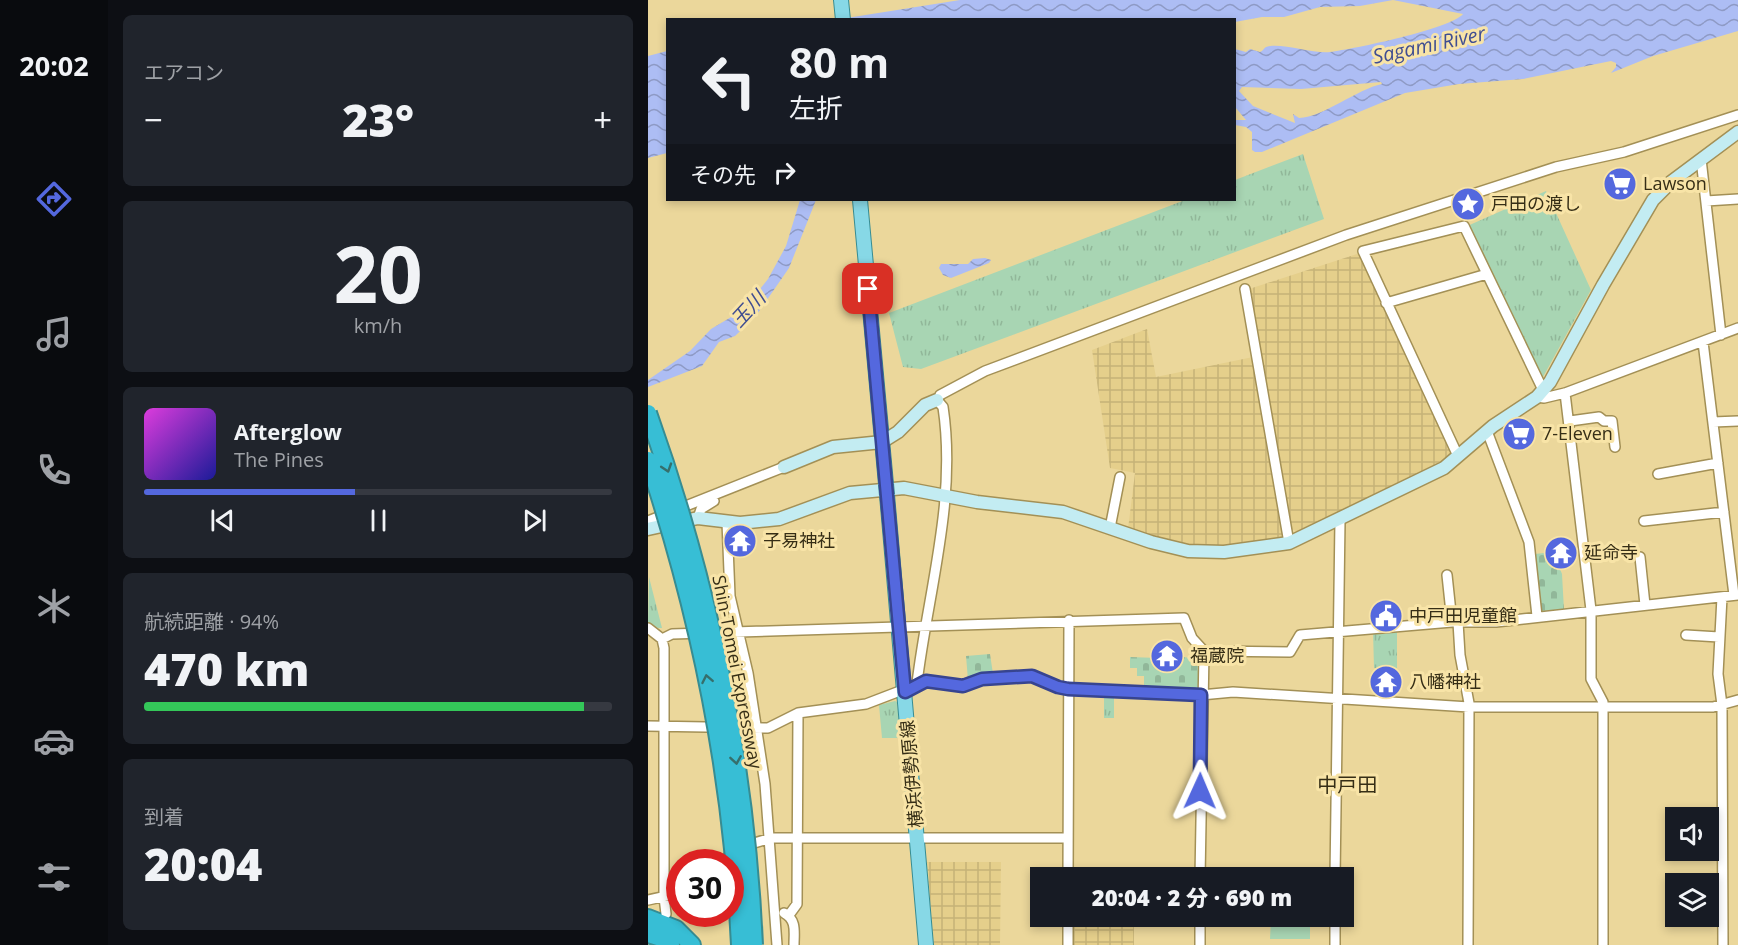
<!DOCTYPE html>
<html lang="ja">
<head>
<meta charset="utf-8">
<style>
	body { margin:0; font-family:"Open Sans","Noto Sans JP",sans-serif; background:#20242c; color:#f1f3f6; height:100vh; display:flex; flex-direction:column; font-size:22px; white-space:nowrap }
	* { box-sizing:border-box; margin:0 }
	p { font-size:20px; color:#9ea1a6 }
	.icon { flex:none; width:33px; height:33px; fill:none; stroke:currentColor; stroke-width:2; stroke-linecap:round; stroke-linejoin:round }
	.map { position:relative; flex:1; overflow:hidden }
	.side { display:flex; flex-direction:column; gap:15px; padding:15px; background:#0d0f14; width:540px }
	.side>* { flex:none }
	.guide { position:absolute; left:18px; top:18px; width:570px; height:183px; border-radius:0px; box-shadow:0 3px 9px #0003; background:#171b24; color:#f1f3f6; overflow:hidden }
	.buttons { position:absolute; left:1017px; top:807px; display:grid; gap:12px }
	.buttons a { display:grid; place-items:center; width:54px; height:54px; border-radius:0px; background:#171b24; box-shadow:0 3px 9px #0003; font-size:30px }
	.speed { position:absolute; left:18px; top:849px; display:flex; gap:12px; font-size:30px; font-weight:700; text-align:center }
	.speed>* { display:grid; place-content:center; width:78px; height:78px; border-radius:50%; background:#171b24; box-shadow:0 3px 9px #0003; line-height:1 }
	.speed .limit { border:9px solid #d22; background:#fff; color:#111 }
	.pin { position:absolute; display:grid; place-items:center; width:51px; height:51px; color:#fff; margin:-26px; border-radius:12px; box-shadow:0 3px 9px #0006 }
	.me { position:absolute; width:66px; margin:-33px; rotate:1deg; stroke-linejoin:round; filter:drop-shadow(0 0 4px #0008) }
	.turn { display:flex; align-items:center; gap:21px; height:126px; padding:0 24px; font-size:27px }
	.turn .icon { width:78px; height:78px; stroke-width:2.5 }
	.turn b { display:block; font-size:42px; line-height:51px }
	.then { display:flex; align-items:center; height:57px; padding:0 24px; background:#0003; gap:12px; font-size:22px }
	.big { font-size:45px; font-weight:800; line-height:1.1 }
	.side .card { flex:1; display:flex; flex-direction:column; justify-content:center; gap:9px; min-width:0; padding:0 21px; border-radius:9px; background:#20242c }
	.side .dial { align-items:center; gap:0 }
	.dial b { font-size:78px; line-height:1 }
	.song { display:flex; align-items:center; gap:18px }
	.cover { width:72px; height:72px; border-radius:9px; background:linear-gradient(135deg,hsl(300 70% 55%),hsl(240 70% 35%)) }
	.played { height:6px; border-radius:3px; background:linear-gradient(90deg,#5468de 45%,#363941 45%) }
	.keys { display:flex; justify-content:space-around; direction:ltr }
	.heat { display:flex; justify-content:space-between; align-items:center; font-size:33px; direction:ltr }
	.charge { height:9px; border-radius:4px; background:linear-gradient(90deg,#34c759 94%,#363941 0) }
	.trip { position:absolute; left:382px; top:867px; width:324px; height:60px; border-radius:0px; background:#171b24; box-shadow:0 3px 9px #0003; font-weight:800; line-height:60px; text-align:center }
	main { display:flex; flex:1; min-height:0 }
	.menu { display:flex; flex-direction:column; width:108px; justify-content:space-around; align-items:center; background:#090b0e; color:#9ea1a6 }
	.menu .icon { width:42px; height:42px }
	.menu .current { color:#5468de }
	.menu b { font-size:27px; color:#f1f3f6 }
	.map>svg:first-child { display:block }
</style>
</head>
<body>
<main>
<nav class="menu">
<b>20:02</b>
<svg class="icon current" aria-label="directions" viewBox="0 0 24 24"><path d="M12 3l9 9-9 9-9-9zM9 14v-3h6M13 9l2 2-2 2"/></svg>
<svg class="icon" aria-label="music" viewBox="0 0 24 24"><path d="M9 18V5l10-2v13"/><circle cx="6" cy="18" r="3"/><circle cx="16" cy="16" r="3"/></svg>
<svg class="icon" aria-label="phone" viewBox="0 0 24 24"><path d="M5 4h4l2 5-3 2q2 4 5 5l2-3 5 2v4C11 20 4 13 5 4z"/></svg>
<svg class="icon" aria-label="climate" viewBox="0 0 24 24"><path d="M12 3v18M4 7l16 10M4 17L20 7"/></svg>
<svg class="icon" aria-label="car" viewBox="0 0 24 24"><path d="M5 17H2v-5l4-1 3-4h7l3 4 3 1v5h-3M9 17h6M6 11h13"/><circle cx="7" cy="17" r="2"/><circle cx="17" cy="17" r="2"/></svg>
<svg class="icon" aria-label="filters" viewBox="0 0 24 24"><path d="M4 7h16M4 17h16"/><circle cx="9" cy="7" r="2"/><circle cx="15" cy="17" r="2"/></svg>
</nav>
<section class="side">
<div class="card"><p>エアコン</p>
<div class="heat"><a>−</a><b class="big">23°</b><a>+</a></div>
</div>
<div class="card dial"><b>20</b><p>km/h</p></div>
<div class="card">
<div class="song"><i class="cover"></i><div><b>Afterglow</b><p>The Pines</p></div></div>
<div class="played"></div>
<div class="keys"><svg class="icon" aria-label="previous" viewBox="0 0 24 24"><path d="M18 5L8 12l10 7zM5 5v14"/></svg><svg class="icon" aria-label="pause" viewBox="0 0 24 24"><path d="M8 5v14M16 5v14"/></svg><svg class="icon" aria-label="next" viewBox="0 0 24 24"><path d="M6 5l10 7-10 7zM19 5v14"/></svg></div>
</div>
<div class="card"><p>航続距離 · 94%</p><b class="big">470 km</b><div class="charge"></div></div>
<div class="card"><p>到着</p><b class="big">20:04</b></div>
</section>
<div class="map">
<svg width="1090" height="945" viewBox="0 0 1090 945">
	<defs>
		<pattern id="industrial-grid" width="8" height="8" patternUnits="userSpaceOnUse" patternTransform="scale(1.5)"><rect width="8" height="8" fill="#e5cf8b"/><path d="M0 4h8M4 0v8" fill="none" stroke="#c5b277"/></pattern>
		<pattern id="grass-tufts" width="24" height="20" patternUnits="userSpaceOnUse" patternTransform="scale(1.5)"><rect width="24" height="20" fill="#a8d5b3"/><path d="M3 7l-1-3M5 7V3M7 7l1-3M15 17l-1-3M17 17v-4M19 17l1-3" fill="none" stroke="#91b799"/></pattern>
		<pattern id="cemetery-stones" width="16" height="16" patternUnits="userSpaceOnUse" patternTransform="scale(1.5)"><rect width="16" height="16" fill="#a8d5b3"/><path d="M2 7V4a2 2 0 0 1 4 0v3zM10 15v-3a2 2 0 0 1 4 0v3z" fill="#91b799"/></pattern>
		<pattern id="water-waves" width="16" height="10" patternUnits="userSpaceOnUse" patternTransform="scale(1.5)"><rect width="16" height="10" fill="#adbdf4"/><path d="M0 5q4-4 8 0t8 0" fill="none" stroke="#8e9ac5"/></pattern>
	</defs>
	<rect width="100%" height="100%" fill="#ebd79b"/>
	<path fill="url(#industrial-grid)" d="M712,253L804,452L801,457L653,533L641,528L601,289Z
		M499,329L508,377L605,357L636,532L633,537L573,546L524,543L480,529L487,473L462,468L444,350Z
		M279,862H353L352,945H286Z
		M422,926H486V945H422Z"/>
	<path fill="url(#grass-tufts)" d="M655,154L676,219L273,369L255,367L241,313L537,200H586L587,180Z
		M898,191L943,290L895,377L891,378L817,227Z
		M1,577L14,628H10L0,622Z
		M749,629V668H726L725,631Z
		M456,694H466V718H456Z
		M247,701L249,702L254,738H234L231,705Z"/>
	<path fill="url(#cemetery-stones)" d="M905,552L907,569H912L914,574L916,610L893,613L887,554Z
		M342,654L345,674L332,675L320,680L318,656Z
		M512,654L543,658V656H554L552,689L496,687V676H489V668H482V657L510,658Z"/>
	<path fill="#a8d5b3" d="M623,918H662V939H622Z"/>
	<path fill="url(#water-waves)" fill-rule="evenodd" d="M312,0H1090V31L1005,56L963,73L968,67V63L963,61L875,79L811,84L757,93L614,152H607L604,150V132L598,127L587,125V120H598L587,107V49L598,52L602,49L612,52C615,51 616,48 618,47C632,42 665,54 682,52C705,49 803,29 815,14L745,0L712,6L672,7L636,17H614L587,22L586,20H186ZM733,82L734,84C709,89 676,117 651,118L645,114L647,123L605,106L591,91L594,87L653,89Z
		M19,51V153L0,158V56Z
		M152,200H168L141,268L107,317L87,336L71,342L54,366L0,387V380L42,351L63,329L95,310L120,279L138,246Z
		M337,258L343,260L341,263L303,278L295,275L291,268L293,264H320L325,259Z"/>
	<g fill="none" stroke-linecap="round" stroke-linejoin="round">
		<g stroke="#a39056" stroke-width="12">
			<path id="street" d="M1053,159L1073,335
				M1058,201L1090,199
				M597,289L641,543
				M738,303L839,274
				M1055,342L1086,595
				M917,393L943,610V679L955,702V945
				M292,395L337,371L698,235L908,167L976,152L1090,115
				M889,397L896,398L917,393L1090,328
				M922,421L951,417L956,421H964L967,447
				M1065,422L1090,421
				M839,431L881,542L889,616
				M810,456L715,251L816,226L895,390
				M1010,474L1070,463
				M50,518L53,509L66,501
				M0,521L136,467
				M996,521L1076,512
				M79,522L82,596L100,673L117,784L129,945
				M462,528L472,477
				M992,557L997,605
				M799,575L804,622
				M1074,597L1070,674L1074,705L1075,945
				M810,622L812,655L821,703L820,945
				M0,628L14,639L16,648V897L18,914
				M1038,635L1071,637
				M14,639L24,634L536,618L544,638L556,651L642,652L652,635L804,622H848L1090,595
				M269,683C280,592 309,500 295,407L289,400
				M0,726L120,728L150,713L218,704L278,681L315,686L334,679L384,676L410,687L420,689L553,695L585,692L821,707H1065L1090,700
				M73,862L93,847L123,838H420
				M420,878L421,620
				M552,878L556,651
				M687,878L692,520
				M0,900L32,893
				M136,913C149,920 146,932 146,945
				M141,915L149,904L150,713
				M552,916V945
				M420,945V916
				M687,945V916"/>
		</g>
		<g stroke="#a39056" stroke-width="15">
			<path id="secondary" d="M136,467L185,447L234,442L250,432L277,405L289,400
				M0,529L50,518L92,523L131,519L202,493L256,488L329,502L415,512L503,542L540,551L576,552L641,543L796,468L845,426L889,397L902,382L955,285L1005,200L1023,182L1090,132"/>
		</g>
		<g stroke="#378c92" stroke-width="16">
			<path id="primary" d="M193,0L195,20
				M212,200L238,484
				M239,495L278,945"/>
		</g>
		<g stroke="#378c92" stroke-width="20">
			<path id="highway" d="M0,918L28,929L44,945
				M0,934L13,938L23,945"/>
		</g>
		<use href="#street" stroke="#fff" stroke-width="9"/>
		<use href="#secondary" stroke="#c3ecf2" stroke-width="12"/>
		<use href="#primary" stroke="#87d8e6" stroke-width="14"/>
		<use href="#highway" stroke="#37bed5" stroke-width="16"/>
		<g stroke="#378c92" stroke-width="16" stroke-linecap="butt">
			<path id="primary-bridge" d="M238,484L239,495"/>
		</g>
		<g stroke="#378c92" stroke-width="20" stroke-linecap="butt">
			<path id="highway-bridge" d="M0,413C61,584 98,763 106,945
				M0,460C52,616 85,780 92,945"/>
		</g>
		<use href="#primary-bridge" stroke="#87d8e6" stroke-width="14"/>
		<use href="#highway-bridge" stroke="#37bed5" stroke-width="16"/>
	</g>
	<defs><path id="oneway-chevron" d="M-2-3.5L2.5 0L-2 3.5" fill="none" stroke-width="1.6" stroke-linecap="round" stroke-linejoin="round" transform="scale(1.5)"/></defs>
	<g stroke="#366f6c">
		<use href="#oneway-chevron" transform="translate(19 468) rotate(72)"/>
		<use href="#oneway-chevron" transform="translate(59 679) rotate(-101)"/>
		<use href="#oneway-chevron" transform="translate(88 760) rotate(81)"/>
	</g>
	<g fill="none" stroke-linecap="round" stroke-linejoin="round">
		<g stroke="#374490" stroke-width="15">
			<path id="route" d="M220,289L257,692L278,681L315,686L334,679L384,676L410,687L420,689L553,695L552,791"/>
		</g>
		<use href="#route" stroke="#5468de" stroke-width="10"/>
	</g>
	<defs>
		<g id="supermarket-disc" transform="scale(1.725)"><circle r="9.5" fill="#5468de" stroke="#f8e4a7"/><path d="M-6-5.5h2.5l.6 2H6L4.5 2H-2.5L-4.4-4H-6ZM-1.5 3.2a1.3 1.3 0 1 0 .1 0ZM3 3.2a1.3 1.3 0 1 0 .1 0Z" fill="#fff"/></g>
		<g id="sight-disc" transform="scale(1.725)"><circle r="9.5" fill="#5468de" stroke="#f8e4a7"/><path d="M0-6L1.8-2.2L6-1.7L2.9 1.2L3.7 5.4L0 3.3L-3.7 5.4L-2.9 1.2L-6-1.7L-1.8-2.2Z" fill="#fff"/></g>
		<g id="temple-disc" transform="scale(1.725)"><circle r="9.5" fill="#5468de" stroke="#f8e4a7"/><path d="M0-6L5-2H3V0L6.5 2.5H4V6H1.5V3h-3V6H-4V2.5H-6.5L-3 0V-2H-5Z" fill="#fff"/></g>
		<g id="civic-disc" transform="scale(1.725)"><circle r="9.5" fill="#5468de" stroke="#f8e4a7"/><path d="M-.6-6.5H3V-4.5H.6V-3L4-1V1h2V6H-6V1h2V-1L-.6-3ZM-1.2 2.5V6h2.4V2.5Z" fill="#fff"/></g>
	</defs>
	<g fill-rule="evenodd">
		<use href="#supermarket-disc" x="972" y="184"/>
		<use href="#sight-disc" x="820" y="204"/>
		<use href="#supermarket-disc" x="871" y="434"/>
		<use href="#temple-disc" x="92" y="541"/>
		<use href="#temple-disc" x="913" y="553"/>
		<use href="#civic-disc" x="738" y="616"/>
		<use href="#temple-disc" x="519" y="656"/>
		<use href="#temple-disc" x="738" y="682"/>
	</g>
	<g text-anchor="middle" stroke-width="6" stroke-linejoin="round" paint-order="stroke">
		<g font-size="18" fill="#362e16" stroke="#f8e4a7" text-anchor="start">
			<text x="995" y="190">Lawson</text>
			<text x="843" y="210">戸田の渡し</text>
			<text x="894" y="440">7-Eleven</text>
			<text x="115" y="547">子易神社</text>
			<text x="936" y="559">延命寺</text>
			<text x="761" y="622">中戸田児童館</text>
			<text x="542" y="662">福蔵院</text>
			<text x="761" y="688">八幡神社</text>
		</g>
		<g font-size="18" fill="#362e16" stroke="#f8e4a7">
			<text transform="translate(89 672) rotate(79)" y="6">Shin-Tomei Expressway</text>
			<text transform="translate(264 774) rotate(-95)" y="6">横浜伊勢原線</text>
		</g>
		<g font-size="20" font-style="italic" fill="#404e91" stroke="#f8e4a7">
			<text transform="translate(781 45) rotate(-12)" y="7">Sagami River</text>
			<text transform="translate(100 309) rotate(-47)" y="7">玉川</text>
		</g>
		<g font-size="20" fill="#362e16" stroke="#f8e4a7">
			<text x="699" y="792">中戸田</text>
		</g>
	</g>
</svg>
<div class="buttons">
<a><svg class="icon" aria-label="sound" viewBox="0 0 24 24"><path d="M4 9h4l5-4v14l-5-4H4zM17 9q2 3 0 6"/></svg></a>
<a><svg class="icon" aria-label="layers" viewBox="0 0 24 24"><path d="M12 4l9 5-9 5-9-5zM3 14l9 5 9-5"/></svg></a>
</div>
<div class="speed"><div class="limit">30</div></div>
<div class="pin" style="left:220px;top:289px;background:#d93025"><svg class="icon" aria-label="arrive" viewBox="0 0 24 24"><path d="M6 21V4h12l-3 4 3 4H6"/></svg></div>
<svg class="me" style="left:552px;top:791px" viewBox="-20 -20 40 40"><path d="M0-17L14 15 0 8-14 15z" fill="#5468de" stroke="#fff" stroke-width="4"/></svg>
<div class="trip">20:04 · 2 分 · 690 m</div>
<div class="guide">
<div class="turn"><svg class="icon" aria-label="left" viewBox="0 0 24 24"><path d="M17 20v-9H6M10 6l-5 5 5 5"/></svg><div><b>80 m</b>左折</div></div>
<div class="then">その先<svg class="icon" aria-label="right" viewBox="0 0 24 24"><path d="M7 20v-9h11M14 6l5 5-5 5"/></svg></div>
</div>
</div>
</main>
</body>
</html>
